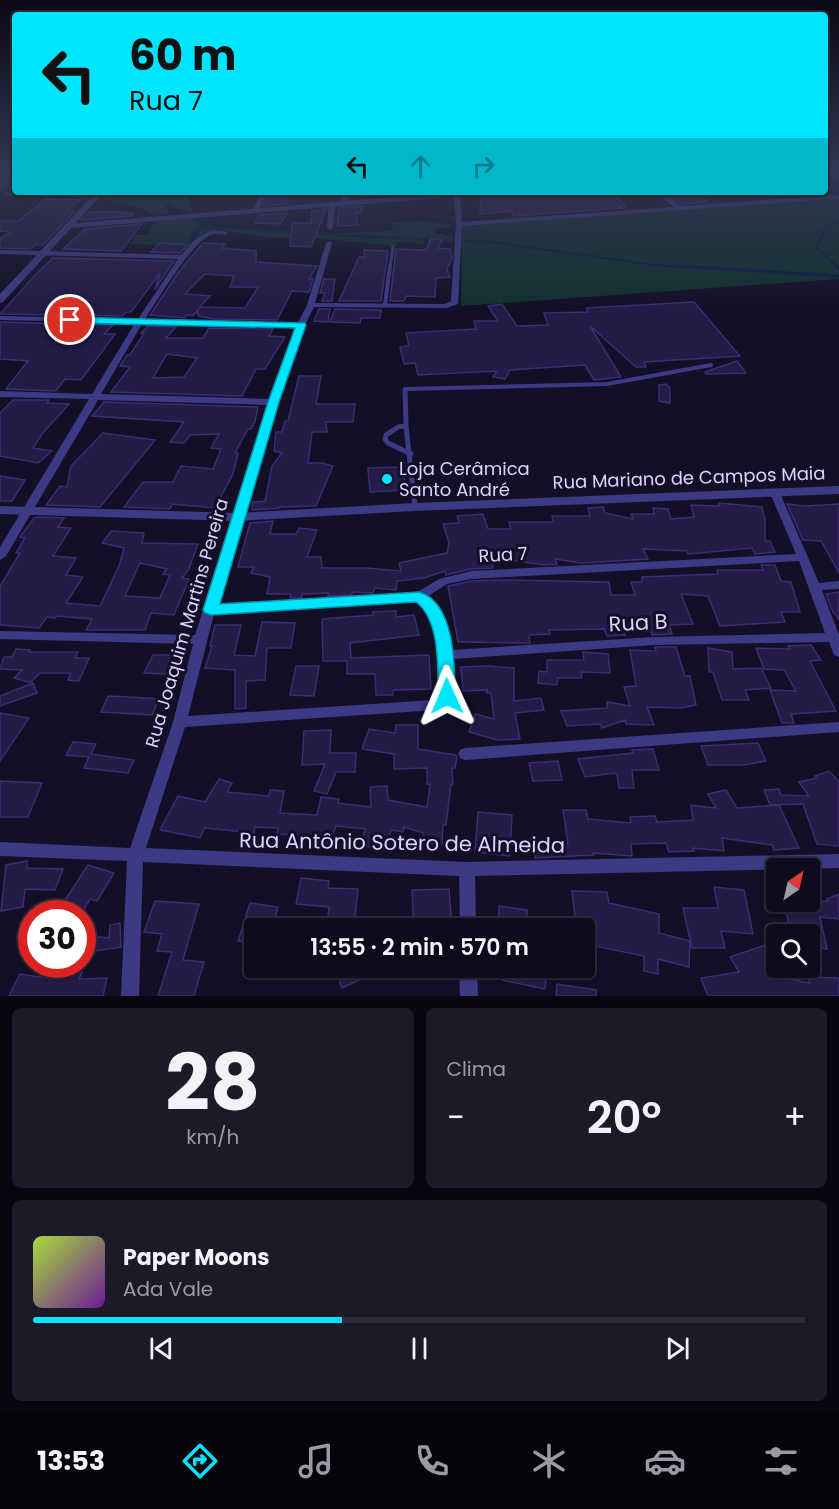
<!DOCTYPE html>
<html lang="pt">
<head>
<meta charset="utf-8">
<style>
	body { margin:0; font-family:Poppins,sans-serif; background:#1c1929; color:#f1f3f6; height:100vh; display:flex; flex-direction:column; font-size:22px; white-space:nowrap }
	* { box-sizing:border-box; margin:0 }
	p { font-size:20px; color:#9b9ba3 }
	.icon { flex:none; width:33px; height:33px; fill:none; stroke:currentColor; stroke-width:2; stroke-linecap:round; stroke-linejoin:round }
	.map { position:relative; height:996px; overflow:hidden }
	.drawer { display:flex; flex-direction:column; gap:12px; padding:12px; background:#08060f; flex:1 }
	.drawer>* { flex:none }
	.banner { position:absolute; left:12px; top:12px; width:816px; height:183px; border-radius:6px; box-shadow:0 2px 4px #0004,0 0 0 2px #2e2b3b; background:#00e5ff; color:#111; overflow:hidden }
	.needle { width:39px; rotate:34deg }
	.buttons { position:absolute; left:766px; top:858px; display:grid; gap:12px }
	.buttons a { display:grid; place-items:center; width:54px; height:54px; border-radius:6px; background:#0e0b1c; box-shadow:0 2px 4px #0004,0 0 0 2px #2e2b3b; font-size:30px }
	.speed { position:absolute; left:18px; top:900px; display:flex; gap:12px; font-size:30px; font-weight:700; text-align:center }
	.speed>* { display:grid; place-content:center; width:78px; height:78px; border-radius:50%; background:#0e0b1c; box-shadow:0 2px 4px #0004,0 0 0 2px #2e2b3b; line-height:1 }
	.speed .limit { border:9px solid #d22; background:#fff; color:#111 }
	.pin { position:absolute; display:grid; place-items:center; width:51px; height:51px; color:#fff; margin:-26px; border:3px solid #fff; border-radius:50%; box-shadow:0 2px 6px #0007 }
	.me { position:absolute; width:66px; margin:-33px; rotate:359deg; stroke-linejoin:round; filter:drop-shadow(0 0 4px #0008) }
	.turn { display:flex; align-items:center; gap:21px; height:126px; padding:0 18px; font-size:27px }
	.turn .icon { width:78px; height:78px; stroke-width:2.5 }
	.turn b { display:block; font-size:42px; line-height:51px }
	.lanes { display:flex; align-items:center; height:57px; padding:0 18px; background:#0003; justify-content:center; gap:30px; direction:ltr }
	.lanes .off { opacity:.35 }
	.big { font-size:45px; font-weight:600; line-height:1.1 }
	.drawer .tile { flex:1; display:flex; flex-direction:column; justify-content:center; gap:9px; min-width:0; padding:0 21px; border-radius:9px; background:#1c1929 }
	.drawer .dial { align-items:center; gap:0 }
	.dial b { font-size:78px; line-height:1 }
	.song { display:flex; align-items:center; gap:18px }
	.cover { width:72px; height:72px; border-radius:9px; background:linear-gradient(135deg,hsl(80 70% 55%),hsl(280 70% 35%)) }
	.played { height:6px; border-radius:3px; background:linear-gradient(90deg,#00e5ff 40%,#2e2b3b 40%) }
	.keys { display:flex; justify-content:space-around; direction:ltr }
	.heat { display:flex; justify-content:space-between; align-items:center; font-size:33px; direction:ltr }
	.drawer .tiles { flex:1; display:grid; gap:12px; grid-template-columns:1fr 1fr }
	.tile:last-child { grid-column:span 2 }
	.trip { position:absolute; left:244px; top:918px; width:351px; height:60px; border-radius:6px; background:#0e0b1c; box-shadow:0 2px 4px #0004,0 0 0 2px #2e2b3b; font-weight:600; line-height:60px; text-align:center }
	.tabs { display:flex; height:96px; justify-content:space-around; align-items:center; background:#06040b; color:#9b9ba3 }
	.tabs .icon { width:42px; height:42px }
	.tabs .current { color:#00e5ff }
	.tabs b { font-size:27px; color:#f1f3f6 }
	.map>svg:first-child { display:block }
</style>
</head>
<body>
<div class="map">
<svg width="839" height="996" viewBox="0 0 839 996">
	<rect width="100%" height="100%" fill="#130f26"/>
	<path fill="#12302f" d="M108,192H197L189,197V205L194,213L178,209L170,202L165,206L169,212C160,216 151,218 145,209L104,197Z
		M839,200V279L461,306L462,225Z
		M192,218L199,227L195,236L204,228H208L334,236V233L389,231L393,229L392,223L421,221L450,225V228H436L435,233L452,236L451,242L424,240L423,244L397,242L396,246L315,238H275L218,230L204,233L190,246L130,244L136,235H148L155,221Z"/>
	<path fill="#0a1f44" d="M206,217L210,224C223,229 235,227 248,228C276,231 305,230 334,233L335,236L208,228L199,232L194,242H188L191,234L199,227L192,218Z"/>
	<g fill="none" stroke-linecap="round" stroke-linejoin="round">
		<path stroke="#0a1f44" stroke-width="2" d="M331,235L491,242L654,265L703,268
			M838,268L816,247L826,226L839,222"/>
		<path stroke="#0a1f44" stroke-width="3" d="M678,266L839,276
			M836,266L839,269"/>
	</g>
	<path fill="#241b47" stroke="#3b2d73" stroke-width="1.5" fill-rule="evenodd" d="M5,174H15V181L0,191V178Z
		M512,192H610L626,206L620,207L622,208L513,216L512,211L480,214L481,197Z
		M691,192L707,202L682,204L668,194Z
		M268,197H287V204L263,206Z
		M46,199L80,200L67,211L74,212L43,245H35L30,249L0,248V239L11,232L0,231V221H18Z
		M363,206L361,213H355L358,225L337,226L339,208Z
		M326,209L311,247L290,246L292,223H311L312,211Z
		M89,212H113L134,213L131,216L81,220Z
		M287,213L280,224L255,223L259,215Z
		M142,224L121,251L63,249L85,229Z
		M431,239L442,240L438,248L450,249L452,258L447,269L450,277L436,278L435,297L406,296L404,301H390L396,249L426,250Z
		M159,243L188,245L180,253L151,252Z
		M203,243L225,244L222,248L256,251V262L317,266L309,279H313L309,292L292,291L277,320L214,319L198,316V310L193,316L187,315L184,318L150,315L178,273ZM205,274L234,276L230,287H258L245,308L200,307L210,296L185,294Z
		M364,250L388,251L381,301H339L359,257H365Z
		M53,258L174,261L155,289L160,273L131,312H127L122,316L0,314L36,274Z
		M324,279H335L332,301H322L325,293H320Z
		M694,302L740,356L644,362L646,367H636L590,326L621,377L594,380L585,365L510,370L505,379L493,377L497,371L418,375L415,363L404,364L400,347L409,346L406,333L476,329L474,321H498L488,306L502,304L517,326L548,325L544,313L588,312L586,308Z
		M319,309H330L328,322L314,321Z
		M335,309L381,310L380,318H361L360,323L330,322Z
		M0,322L113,325L104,334H115L81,380L65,379L56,391L6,389L28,361L0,359Z
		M148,326L176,327L166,338H203L209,328L273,329L269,336L285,337L265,369H256L242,396L111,392L130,367L120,366L127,355H130L144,333H141ZM167,354L197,358L184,377L153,378Z
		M737,361L746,373L706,374L705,372Z
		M299,376H321L316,404H355L353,422H326L327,432H312L308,463H322L333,466L316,506L279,507V508L252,510L253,502L265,501L272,466L282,453L274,451L276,432H282L285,421H288Z
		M666,384L670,388V403L659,401V385Z
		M13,400H49L47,403L69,404L43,433L33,448L52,451L38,463L0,456V413Z
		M104,402L258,407L255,422L251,429H248L235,453H238L233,474L215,508L172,504L170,509L151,508L124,507L143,482H173L181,466L213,469L221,449L211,448L219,434L190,435L184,443L170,442L184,422L92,416Z
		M103,433L155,440L100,507L46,505L60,486L67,487L71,466Z
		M403,467L406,490L370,492L368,468Z
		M0,476L25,480L12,501H0Z
		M719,503L762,507L765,520V541H770L775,552L755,554L752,548L688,554L687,551L643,549L648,559L581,563L555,559L557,564L544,565L491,557L493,568L470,569L446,575L445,571L424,578L397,581L396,590L375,588L373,593L352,592V595L328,596L329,593L302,594V598H290L291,594H267L270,577L251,573L254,567H238L250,523L273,521L270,534H296L299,528L317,530L307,557H321L322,568H367L401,571L399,563L447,553L449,543L443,524L459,523L457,516L483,514L488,529H511L509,522H553L552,516H590L588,508L603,507L605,513L633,519L631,514H654L653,508L668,509L671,519L694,517L691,505L719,506Z
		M787,504L805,506L839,504V573L821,541L803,540Z
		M38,517L64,518L58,527L71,528L53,556L76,558L66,575L83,577L66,603L100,606L119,566L124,548L102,543L111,531L144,533L142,543L198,544L189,569L182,578L189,579L174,615L151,613L145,630H86L92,619L56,616L55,618L47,617L39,628L0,625V586L20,553H16L25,538L20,537L34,518ZM140,563L167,569L163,574L170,575L160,598L125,596Z
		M761,565H775L781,581L791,582L800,612H781L785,622L720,626L708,596L681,594L693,624L669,625L672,634L652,635L649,626L622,627L625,635L607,636L604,629L549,630L550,634L529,635L530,643L458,642L448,586L471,581L502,580L609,582L611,595H635L631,582H642V577L718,574L717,570H763Z
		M839,592V620L832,610L826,594Z
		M396,611V617L414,615L419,635L350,643L351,658L429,655L431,689L393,690V695H376L375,674H347V661H323L322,619L373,615V612Z
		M262,622L295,623L291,648H267L265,680L246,681V708L235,709V670L205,668L212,646H210L215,625H241L234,655L255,656Z
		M811,645L821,660L810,661L836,711L791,714L794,723H782L770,690L796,691L784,670L764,669L756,648L790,649L788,646Z
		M655,647H676L685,676H690L696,705L681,708L647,707L654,725L626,724L625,720L602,728L600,724L567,726L561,711L607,708V702L630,706L624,687L636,686L630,650L656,651Z
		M708,648L732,652L733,669L761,668L771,688L745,690L749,700H722L713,672H709Z
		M16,649L30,650L29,652H78L75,658H89L79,681L68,680L71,673H40L31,682H28L14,678L22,670L0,669L4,657H12Z
		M583,652L608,654L610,673L581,672L582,678H558L557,685L538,683L539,671L547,672V660H584Z
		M153,655H172L166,674L144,673Z
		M296,666H319L314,696L290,695Z
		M488,666L514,668V701L541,698L544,710L515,713L520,739L497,740L469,732L475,714L494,719L491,693H487V690L463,691L461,667Z
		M33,683L37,693L0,706V696Z
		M108,696L130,697L159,699L152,715L101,712Z
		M0,713L29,718L0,761Z
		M396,725H418V749L456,755L457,757L455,768H452L453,784H451L446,825L443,824L442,845L422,844L423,833L404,827L403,832L391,830L388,849L361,846L365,829L336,826L330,844L306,840L307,836L277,834L278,828L255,827L254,833L205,828L200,838L160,830L178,796L205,802L219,779L232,783L227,792L269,796L270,790L284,791L280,813L317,815L321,797L339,799L338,803L371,807L370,787L387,786L388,800L427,807L430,784H427V768L394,769V754L362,749L369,729L395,733Z
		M331,730L330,753H356L355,772H336L327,794L314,791L325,764L302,765L304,731Z
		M73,742L96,744L91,754L134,760L128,773L84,768L89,757L66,755Z
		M758,743L766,761L744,765H708L701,746Z
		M653,749L659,770H632L634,788H619L617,775L615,773L585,777L578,759L633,753L632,750Z
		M558,761L562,780L533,781L529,763Z
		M829,771L839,782V846L817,844L803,804L770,805L764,790L779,789L781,795L809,796L799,782L817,778L815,776Z
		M0,781L42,783L28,817H0Z
		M726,790L737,808L779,805L799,848L774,850L772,845L722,838L724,851L693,848L694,851L669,852L666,843L631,844L632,856L593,853L594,855L535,858L536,840L568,844L563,810H586L588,819L631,823L630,817L655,816L657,822L693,820L691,805L716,808L708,794Z
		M478,812L512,815L510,856L475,852Z
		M27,861V868L63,869L55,890L25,889L23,907L1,911L6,865Z
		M88,865L114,873L97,901L90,899L81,914H56Z
		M301,878L329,881L328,888L358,889L355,918L328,917L329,907L296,904Z
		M714,887L744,890L753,934L721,931L725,948H692L683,908H718Z
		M449,889L452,928H414L412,890Z
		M572,891L607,892L609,903L659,914V933L690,941L689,967L658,959V974L644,971V956L585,944L586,928H552L551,917H575Z
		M839,894V919L820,917L827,949L810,947V934H791L784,902L828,901L827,899Z
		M155,901L199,904L183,960L204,962L194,996H158L172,952L157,951L162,934L144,932Z
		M250,903L278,907L272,928H255V943L238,941Z
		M499,906L527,910V928H498Z
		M120,923L121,947L82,953V935L109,938L110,925Z
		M777,941V977L810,983L808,977L839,978V996H708L701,978L739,972L730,957Z
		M52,964H85L79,979L107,978L103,996H9L20,974L46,978Z
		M342,968H362L366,977L342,988L335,971Z
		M504,968H547L545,989L502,980Z
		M557,984L596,990V996H556Z"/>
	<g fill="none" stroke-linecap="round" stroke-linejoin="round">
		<path stroke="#3d3a85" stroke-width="3" d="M390,268L393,246"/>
		<path stroke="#3d3a85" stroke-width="4" d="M385,305L390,266
			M405,392V389L607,384L711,365"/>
		<path stroke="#3d3a85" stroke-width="5" d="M405,390L406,426L415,507
			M406,426L398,427L386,435L385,439L388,443L411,454"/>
		<path fill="#3d3a85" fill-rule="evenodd" d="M825,169H829L839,176V180L825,171Z
			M7,192L96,194L99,196L96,198L5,195V193Z
			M262,192H268L257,212H253L252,211Z
			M344,192H350L347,203L344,205L341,203Z
			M457,192L460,194L462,222L674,207L655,192H662L681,206L839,195V199L462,226L458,304L446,308L314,307L305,325L279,402L217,605L416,593L439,579L471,571L796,554L770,493L775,490L780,493L819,583L839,581V589L822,590L839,635V657L834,655L829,642L654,645L453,659L454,696L442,709L437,710L185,727L146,848L467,862L839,854V868L475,876L476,928H460L459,876L143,862L139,996H121L127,861L0,856V842L130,848L173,722L193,644L0,639V631L195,635L269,405L98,400L6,556L0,560V547L89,399L0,397V391L92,394L135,323L0,320V316L138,319L178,259L0,254V250L181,255C194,241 208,224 228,233L227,234C223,235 217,233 213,234C193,239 157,301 145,319L298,323L307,305L326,243L329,241L332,243L315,303L445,304L451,301L456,224L454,194ZM142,324L296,327L270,399L101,394ZM799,561L825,633L654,637L451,650L440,611L427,597L447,584L471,579ZM416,601L428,613L440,655V694L434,700L188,716L214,614Z
			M332,202L335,204L333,228L330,230L327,228L329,204Z
			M839,722V732L465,760L460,758L458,754L460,750L465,748Z
			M459,968H477L478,996H460Z"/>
		<path fill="#3d3a85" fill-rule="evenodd" d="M96,192H104L76,223L459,192H491L487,194L71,228L3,302L0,303V294Z
			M839,486V494L415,511L238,521L0,514V506L238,513L415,503Z"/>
	</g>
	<linearGradient id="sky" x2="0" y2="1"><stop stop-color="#0a0815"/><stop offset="0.55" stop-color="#333752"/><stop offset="1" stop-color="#333752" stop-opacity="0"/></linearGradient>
	<rect width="839" height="309" fill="url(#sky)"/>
	<path fill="#00e5ff" stroke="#0095a6" stroke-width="1.5" d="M66,317L305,323L306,325L279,402L220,604L419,592C455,602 455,666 455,696L453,700L447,702L441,700L438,696C438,668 440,620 416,602L211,615L205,613L203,610L268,402L295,328L70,323L65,320Z"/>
	<circle fill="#00e5ff" stroke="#130f26" stroke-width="2" cx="387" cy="479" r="6"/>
	<g text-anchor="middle" stroke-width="6" stroke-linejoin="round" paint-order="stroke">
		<g font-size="18" fill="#d9d4ff" stroke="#130f26" text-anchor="start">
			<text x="399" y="475">Loja Cerâmica<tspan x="399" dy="21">Santo André</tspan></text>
		</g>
		<g font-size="18" fill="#d9d4ff" stroke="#130f26">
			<text transform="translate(689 478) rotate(-2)" y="6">Rua Mariano de Campos Maia</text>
			<text transform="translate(503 555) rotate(-3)" y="6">Rua 7</text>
			<text transform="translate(187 623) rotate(-74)" y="6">Rua Joaquim Martins Pereira</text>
		</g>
		<g font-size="21" fill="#d9d4ff" stroke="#130f26">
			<text transform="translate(638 623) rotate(-3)" y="7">Rua B</text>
			<text transform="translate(402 843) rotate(1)" y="7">Rua Antônio Sotero de Almeida</text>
		</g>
	</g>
</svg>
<div class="buttons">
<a><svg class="needle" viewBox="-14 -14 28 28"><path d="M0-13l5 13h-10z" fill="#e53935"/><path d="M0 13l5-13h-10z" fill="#9b9ba3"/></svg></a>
<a><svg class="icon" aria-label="search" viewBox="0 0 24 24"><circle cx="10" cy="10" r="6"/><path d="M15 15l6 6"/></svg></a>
</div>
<div class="speed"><div class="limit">30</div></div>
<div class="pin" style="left:70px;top:320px;background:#d93025"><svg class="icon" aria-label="arrive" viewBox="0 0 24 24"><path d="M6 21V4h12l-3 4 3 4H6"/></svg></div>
<svg class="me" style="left:447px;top:696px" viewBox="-20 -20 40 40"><path d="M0-17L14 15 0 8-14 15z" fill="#00e5ff" stroke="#fff" stroke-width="4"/></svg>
<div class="trip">13:55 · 2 min · 570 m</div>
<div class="banner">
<div class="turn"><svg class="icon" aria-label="left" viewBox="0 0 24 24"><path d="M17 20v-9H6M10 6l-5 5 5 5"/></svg><div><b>60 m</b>Rua 7</div></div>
<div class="lanes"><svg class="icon" aria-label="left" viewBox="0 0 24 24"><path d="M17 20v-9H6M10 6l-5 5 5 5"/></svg><svg class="icon off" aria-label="ahead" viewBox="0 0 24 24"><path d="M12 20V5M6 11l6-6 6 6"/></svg><svg class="icon off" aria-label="right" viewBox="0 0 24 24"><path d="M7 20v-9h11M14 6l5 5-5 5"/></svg></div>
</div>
</div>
<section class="drawer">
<div class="tiles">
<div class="tile dial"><b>28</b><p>km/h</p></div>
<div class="tile"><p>Clima</p>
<div class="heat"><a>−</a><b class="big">20°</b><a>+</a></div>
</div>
<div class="tile">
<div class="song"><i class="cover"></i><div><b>Paper Moons</b><p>Ada Vale</p></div></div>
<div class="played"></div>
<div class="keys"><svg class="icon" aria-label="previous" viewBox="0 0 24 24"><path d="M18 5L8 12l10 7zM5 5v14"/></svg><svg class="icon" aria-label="pause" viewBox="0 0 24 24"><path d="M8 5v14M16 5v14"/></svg><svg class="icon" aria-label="next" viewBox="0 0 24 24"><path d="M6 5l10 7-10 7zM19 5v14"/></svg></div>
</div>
</div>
</section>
<nav class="tabs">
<b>13:53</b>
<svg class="icon current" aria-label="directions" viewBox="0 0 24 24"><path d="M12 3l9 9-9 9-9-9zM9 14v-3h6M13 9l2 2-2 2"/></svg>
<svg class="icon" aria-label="music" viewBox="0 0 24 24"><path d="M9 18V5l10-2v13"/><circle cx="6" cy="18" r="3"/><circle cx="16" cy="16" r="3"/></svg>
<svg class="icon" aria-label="phone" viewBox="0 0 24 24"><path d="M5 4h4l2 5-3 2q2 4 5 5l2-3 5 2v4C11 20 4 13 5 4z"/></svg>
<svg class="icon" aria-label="climate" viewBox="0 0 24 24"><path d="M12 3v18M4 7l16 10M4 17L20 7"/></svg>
<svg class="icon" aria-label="car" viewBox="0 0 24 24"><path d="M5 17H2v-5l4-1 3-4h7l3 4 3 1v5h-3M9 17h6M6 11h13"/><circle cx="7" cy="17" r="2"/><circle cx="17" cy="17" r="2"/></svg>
<svg class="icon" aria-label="filters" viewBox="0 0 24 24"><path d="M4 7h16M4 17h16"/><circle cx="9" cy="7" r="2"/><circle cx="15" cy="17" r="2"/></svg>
</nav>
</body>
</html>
